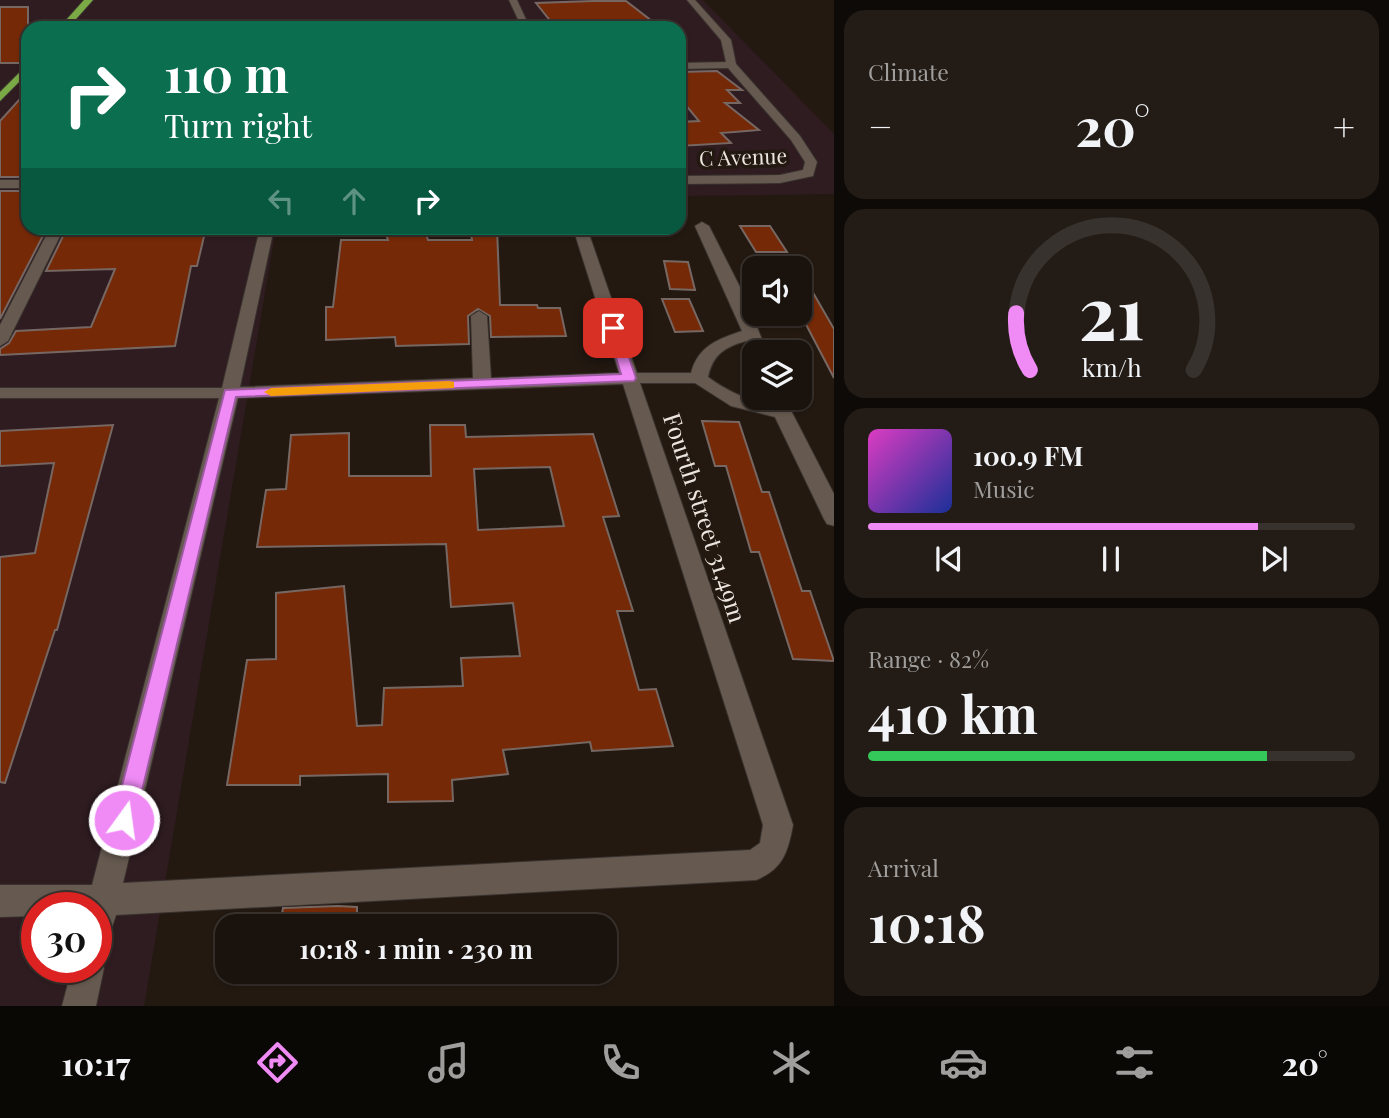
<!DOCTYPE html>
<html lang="en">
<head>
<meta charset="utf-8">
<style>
	body { margin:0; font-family:"Playfair Display",serif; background:#231c16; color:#f1f3f6; height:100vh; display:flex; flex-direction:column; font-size:26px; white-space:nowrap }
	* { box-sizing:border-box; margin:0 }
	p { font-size:23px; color:#9f9e9d }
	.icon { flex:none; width:38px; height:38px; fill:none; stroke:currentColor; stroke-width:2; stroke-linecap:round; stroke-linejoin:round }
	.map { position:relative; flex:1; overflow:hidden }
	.details { display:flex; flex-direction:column; gap:10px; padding:10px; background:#0e0a07; width:555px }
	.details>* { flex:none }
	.banner { position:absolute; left:21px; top:21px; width:665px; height:214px; border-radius:21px; box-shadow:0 2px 5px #0004,0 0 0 2px #38322e; background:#0b6e4f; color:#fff; overflow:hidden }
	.tools { position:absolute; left:742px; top:256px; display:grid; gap:14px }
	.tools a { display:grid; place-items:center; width:70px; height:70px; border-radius:14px; background:#1a130d; box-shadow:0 2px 5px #0004,0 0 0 2px #38322e; font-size:35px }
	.speed { position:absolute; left:21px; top:892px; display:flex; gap:14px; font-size:35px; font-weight:700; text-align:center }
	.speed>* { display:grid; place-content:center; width:91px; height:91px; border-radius:50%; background:#1a130d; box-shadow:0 2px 5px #0004,0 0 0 2px #38322e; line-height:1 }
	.speed .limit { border:10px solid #d22; background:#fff; color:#111 }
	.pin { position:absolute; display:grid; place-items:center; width:60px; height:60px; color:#fff; margin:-30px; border-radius:14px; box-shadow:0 4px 10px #0006 }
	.me { position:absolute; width:77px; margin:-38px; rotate:14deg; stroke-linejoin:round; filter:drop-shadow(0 0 5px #0008) }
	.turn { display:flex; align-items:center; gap:24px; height:147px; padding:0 28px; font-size:32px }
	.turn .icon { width:91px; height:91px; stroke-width:2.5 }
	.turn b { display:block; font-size:49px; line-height:60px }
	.lanes { display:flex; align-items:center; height:66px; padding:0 28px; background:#0003; justify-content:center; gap:35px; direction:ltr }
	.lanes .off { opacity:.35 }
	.big { font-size:52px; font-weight:700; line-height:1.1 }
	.details .card { flex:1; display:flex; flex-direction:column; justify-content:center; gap:10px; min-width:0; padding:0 24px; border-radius:21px; background:#231c16 }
	.details .dial { align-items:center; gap:0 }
	.dial svg { height:182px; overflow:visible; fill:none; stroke:#38322e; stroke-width:7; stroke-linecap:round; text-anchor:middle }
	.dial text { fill:#f1f3f6; stroke:none }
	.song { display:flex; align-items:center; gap:21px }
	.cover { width:84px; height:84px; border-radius:10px; background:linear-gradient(135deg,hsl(310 70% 55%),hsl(230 70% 35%)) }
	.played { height:7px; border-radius:4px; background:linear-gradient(90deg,#f08bf6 80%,#38322e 80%) }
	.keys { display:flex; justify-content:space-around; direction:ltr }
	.heat { display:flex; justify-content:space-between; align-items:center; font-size:38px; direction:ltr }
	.charge { height:10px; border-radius:5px; background:linear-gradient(90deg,#34c759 82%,#38322e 0) }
	.trip { position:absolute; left:215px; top:914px; width:402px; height:70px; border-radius:21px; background:#1a130d; box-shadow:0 2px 5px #0004,0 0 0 2px #38322e; font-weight:700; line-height:70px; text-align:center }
	.tab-bar { display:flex; height:112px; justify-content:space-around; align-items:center; background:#0a0805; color:#9f9e9d }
	.tab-bar .icon { width:49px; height:49px }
	.tab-bar .current { color:#f08bf6 }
	.tab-bar b { font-size:32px; color:#f1f3f6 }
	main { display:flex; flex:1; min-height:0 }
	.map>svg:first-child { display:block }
</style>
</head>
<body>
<main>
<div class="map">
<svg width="835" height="1006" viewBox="0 0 835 1006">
	<rect width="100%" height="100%" fill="#231911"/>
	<path fill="#2f1c21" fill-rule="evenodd" d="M0,0H703L834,134V194L679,196V28H28V228H276L144,1006H0ZM37,908H96V968H37Z"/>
	<path fill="#752907" stroke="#776762" stroke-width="2" fill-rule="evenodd" d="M593,1H626L661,28H556L536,3Z
		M0,7H28V61L25,63H0Z
		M717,71L742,90H727L740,103H725L759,130L721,133L731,143L679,146V122L699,121L679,97V72Z
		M28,90V177H0V121Z
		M0,191H28V228H47L0,319Z
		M740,226H770L787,252H756Z
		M67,228H206L197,266H191L175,346L0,355V349L9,343L16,331L91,327L115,269L46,271Z
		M470,228H497L500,305H537L538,308H560L566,336L491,337L490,316L478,309L468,316L469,344L396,346L395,337L326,340V307H333L341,240H388L386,234L425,231L428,240H472Z
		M664,261L688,262L695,290L670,289Z
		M800,270L834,329V378L800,313Z
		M662,299H689L703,331L675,332Z
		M702,421L739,422L762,492H769L802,591H810L834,661L793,659L759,552H751L726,466H715Z
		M113,425L57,630H55L5,783L0,782V557L35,553L54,463L0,466V431Z
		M430,425H465L466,437L593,434L619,516L603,517L633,611H617L639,690L656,689L673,746L592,751L590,742L503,750L508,774L452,780L453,801L388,802V774L300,776V785H227L247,660L276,659V593L344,586L357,726L382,725L384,688L463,686L461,658L520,656L513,603L451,607L446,544L257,547L266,490L286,489L291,435L349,433V476H431ZM550,467L564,526L478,530L474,469Z
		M338,906L357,907V926H280L283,908Z"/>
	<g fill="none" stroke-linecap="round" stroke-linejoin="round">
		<g stroke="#39322e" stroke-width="2">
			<path id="street" d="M509,0H517L530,28H522Z
				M687,0H695L731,40L736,64L800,136L817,162L813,176L780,183L679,184V176L780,175L803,170L805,162L791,140L728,68L679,69V63L726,62L721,40Z
				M0,180H28V188H0Z
				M702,222L709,226L745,297L767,352H754L753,356L746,341C725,347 713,354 708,377C727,391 746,400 769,404L770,397H784L835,496V526L827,524L824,519L775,417L731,406L695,383H640L793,825C788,852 783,869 756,880L116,915L107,942L96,947V908H37V916L0,917V885H92L219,398H0V388H222L260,228H274L240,387L473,378L471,316L479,311L487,316L491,378L619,373L573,228H587L637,373H691C698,346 718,339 742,331L695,226ZM623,384L763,825L760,843L750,850L123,883L238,398Z
				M50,228H64L8,341L0,346V325Z
				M96,955L100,956L104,968L96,1006H62L72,968H96Z"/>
		</g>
		<g stroke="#39322e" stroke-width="2">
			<path id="highway" d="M84,0H93L68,28H59Z
				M28,64V73L0,101V92Z"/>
		</g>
		<use href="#street" fill="#665a50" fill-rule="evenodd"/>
		<use href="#highway" fill="#7aa945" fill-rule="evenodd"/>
	</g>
	<path fill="#f08bf6" stroke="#9c5aa0" stroke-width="2" d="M613,324L619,328L636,378L634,381L236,397L135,820L131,827L124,830L116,827L113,820L225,390L621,374L607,328Z"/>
	<path fill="#f59e0b" d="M449,381L454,382V388L271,396L264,392L271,388Z"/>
	<g text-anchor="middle" stroke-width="7" stroke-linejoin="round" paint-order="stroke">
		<g font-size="21" fill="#ede6e0" stroke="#231911">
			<text transform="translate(743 158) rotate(-2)" y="7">C Avenue</text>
		</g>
		<g font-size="24" fill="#ede6e0" stroke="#231911">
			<text transform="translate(704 518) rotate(72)" y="8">Fourth street 31,49m</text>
		</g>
	</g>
</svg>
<div class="tools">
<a><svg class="icon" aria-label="sound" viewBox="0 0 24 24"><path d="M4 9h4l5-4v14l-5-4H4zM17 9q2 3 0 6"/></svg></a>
<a><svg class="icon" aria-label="layers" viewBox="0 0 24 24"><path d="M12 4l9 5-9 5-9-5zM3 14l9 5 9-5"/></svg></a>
</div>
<div class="speed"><div class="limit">30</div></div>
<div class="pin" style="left:613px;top:328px;background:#d93025"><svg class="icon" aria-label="arrive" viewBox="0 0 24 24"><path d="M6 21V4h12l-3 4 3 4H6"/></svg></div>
<svg class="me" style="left:124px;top:820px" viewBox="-20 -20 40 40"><circle r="17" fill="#f08bf6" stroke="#fff" stroke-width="3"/><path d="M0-11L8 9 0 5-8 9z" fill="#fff"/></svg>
<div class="trip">10:18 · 1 min · 230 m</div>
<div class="banner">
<div class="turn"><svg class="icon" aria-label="right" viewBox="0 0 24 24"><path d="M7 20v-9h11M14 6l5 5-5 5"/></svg><div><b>110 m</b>Turn right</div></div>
<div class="lanes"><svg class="icon off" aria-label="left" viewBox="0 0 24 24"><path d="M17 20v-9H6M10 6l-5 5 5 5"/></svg><svg class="icon off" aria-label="ahead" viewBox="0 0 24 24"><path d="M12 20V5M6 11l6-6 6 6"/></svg><svg class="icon" aria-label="right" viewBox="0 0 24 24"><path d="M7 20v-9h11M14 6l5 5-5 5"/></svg></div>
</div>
</div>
<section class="details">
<div class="card"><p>Climate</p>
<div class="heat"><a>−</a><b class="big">20°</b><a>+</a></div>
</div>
<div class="card dial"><svg viewBox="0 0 100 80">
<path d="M14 69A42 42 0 1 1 86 69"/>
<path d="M14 69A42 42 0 0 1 8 44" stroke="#f08bf6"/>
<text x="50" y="56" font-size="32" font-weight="700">21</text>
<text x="50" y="72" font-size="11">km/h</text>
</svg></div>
<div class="card">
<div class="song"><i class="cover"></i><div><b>100.9 FM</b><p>Music</p></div></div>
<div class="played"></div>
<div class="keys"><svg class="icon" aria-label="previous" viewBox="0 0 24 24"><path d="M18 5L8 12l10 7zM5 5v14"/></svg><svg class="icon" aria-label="pause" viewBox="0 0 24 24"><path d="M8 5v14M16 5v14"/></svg><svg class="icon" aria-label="next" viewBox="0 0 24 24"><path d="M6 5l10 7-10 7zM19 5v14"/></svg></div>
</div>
<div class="card"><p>Range · 82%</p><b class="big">410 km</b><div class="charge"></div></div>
<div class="card"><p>Arrival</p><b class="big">10:18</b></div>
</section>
</main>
<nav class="tab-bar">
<b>10:17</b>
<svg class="icon current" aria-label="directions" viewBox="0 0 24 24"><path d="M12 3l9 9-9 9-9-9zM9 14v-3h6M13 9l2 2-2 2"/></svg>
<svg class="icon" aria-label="music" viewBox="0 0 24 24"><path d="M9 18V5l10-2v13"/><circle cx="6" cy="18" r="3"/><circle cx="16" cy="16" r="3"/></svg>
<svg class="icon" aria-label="phone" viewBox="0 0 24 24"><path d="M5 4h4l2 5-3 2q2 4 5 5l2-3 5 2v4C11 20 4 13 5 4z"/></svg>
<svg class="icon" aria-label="climate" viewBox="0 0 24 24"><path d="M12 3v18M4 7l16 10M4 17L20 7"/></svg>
<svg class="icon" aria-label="car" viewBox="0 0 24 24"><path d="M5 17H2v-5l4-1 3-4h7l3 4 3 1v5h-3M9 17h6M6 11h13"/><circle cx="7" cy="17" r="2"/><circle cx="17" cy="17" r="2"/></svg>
<svg class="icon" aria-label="filters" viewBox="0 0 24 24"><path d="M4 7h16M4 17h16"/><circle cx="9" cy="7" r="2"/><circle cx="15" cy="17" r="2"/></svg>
<b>20°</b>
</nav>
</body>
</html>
